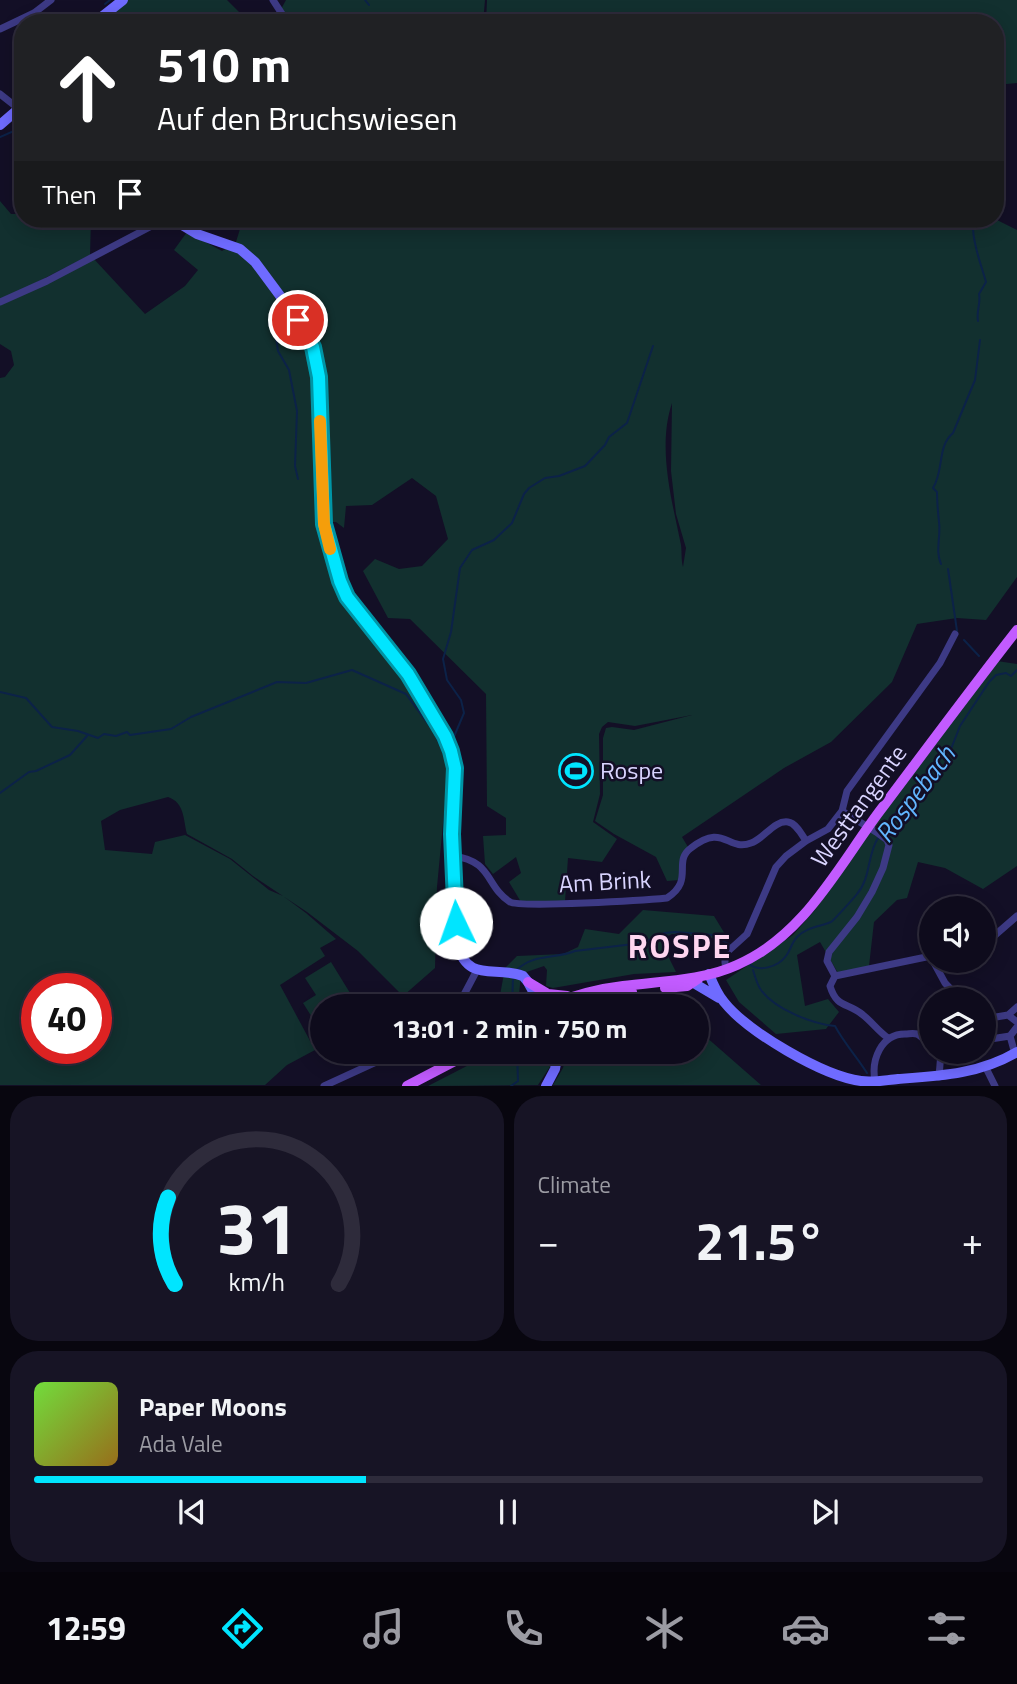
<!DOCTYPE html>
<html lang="en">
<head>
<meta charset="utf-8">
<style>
	body { margin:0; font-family:"Titillium Web",sans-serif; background:#171425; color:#f1f3f6; height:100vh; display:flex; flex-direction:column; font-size:26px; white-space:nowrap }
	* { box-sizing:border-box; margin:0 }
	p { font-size:23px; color:#9b9ba3 }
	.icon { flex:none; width:38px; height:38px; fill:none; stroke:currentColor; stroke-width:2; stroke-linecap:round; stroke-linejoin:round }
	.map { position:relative; height:1086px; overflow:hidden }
	.sheet { display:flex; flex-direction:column; gap:10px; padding:10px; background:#08060f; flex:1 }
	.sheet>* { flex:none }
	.banner { position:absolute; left:14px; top:14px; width:990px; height:214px; border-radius:28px; box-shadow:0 4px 18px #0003,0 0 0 2px #2e2b3b; background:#202124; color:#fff; overflow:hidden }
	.controls { position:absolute; left:919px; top:896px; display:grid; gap:14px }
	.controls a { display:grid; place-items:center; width:77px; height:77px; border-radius:50%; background:#0e0b1c; box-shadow:0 4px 18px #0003,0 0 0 2px #2e2b3b; font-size:35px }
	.speed { position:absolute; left:21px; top:973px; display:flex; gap:14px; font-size:35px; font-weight:700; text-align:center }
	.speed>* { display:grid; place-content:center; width:91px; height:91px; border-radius:50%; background:#0e0b1c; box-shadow:0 4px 18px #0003,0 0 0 2px #2e2b3b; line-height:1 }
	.speed .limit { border:10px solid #d22; background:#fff; color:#111 }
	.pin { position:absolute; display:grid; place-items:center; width:60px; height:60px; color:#fff; margin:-30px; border:4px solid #fff; border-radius:50%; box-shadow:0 2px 7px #0007 }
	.me { position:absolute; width:77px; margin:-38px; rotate:357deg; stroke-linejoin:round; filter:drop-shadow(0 0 5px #0008) }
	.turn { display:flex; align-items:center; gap:24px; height:147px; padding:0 28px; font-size:32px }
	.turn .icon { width:91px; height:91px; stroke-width:2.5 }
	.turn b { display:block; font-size:49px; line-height:60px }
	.then { display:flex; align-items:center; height:66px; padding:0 28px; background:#0003; gap:14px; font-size:26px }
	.big { font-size:52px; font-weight:700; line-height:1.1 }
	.sheet .widget { flex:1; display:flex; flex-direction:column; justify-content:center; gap:10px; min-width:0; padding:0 24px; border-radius:28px; background:#171425 }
	.sheet .dial { align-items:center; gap:0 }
	.dial svg { height:182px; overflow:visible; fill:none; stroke:#2e2b3b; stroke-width:7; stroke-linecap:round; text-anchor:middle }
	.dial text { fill:#f1f3f6; stroke:none }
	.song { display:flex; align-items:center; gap:21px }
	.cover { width:84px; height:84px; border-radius:10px; background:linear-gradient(135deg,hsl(100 70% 55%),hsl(40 70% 35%)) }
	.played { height:7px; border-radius:4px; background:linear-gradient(90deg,#00e5ff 35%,#2e2b3b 35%) }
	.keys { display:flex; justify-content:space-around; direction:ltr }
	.heat { display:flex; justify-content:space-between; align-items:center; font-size:38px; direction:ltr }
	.sheet .tiles { flex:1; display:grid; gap:10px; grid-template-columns:1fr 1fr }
	.widget:last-child { grid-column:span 2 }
	.trip { position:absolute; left:310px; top:994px; width:399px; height:70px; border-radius:35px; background:#0e0b1c; box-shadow:0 4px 18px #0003,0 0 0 2px #2e2b3b; font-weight:700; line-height:70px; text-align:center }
	.dock { display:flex; height:112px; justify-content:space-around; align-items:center; background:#06040b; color:#9b9ba3 }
	.dock .icon { width:49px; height:49px }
	.dock .selected { color:#00e5ff }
	.dock b { font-size:32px; color:#f1f3f6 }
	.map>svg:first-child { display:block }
</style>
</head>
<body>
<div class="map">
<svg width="1017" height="1086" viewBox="0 0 1017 1086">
	<rect width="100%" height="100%" fill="#130f26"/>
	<path fill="#12302f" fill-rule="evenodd" d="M127,0H227L250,23H99Z
		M286,0H485L483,23H288L280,11Z
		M487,0H1017V83L996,85V23H486Z
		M0,201L11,214H23V219H91L90,255L0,301Z
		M243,219H995L1017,230V577L986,620L957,618L917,624L892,682L831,742L784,768L682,837L688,847L679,880L667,881L656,857L614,834L595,821L603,795V738L606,728L612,727L634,730L692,715L635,726L608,722L602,727L599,734L600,794L593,822L617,839L602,862L568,858L565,901L521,902L509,882L521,873L516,857L493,874L485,864L483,836L506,835V818L487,806L486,694L410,619L388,618L363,571L375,559L399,569L422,566L448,539L436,496L412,478L372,505L346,506L344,528L336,522H321L356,614L407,682L437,731L449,760L437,887L435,968L403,996L358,951L307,912L253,876L232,859L187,834C183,819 185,803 168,797L120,810L101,821L105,850L152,854L155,842L185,835L230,859L269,890L283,896L306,913L336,939L320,948L325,956L280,985L315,1050L287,1065L265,1085H0V378L5,377L14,365L11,351L0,344V303L93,258L145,314L185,286L198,270L174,250L187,232L222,251L236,242ZM672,403L671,471L676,514L686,548L683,567C681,560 682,552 681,545C672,500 657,448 672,403ZM37,989H96V1048H37Z
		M997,661L1017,664V866L983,889L945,868L918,862L907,898L897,900L874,922L869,966L838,973L820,942L797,955L805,1006L828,999L839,1012L826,1029L776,1034L739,1002L726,980L793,935L815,910L870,828Z
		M643,910L714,916L725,934L719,939L672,934L660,940L676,972L634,974L553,988L546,986L547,970L544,966L521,974L518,1006H498L505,968L517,956L563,954L578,947L585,929L619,934Z
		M331,962L358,1006H322V1029L320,1030L303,1003L316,995L305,978Z
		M681,995L684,1006H608L626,1000Z
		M697,1029L761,1085H553L563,1068L567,1052H696Z
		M494,1052H550L553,1062L538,1085L428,1086Z"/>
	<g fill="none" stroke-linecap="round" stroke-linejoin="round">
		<path stroke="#0c2248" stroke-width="2" d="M365,0L369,5
			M105,4L110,0
			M0,137L23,127
			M963,220L973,229C974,248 981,264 986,282L979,294C981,304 976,311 978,321
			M269,324L276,337L278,351L289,370L297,411L295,466L298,479
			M941,564C935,551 941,537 939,522C938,512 937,503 937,492L933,488C944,471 937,446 953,433L975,380L980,340
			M948,569L957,631
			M964,640L979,656
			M0,692L26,698L52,727L78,731L98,738L104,734L116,736L127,732L130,735L171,729L191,717L277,682L306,683L352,670L406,694L434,732L445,756L450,776L446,836L450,917
			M453,739L464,713L461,700L447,680L443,659L451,632L460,568L472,550L494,540L512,523L524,494L529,488L545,478L559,476L585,466L605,445L609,437L627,423L653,346
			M0,793L29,772L36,771L70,755L87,736
			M881,834L892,817L924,784L933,765L951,749L960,726L989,682L996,675L1006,673L1011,676L1017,670
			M748,963C758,973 778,967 786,956C790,951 792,942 797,937C807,927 819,927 831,922C833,921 854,898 857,894C871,878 867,855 878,838
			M517,970C532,954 556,959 575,951L642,943L665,933L675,932L713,935L732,946
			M753,970C755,976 757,985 761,990C775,1009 812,1024 835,1026C844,1043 857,1057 867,1073
			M512,1006L513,978
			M511,1086L518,1081L517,1052"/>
		<path stroke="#3d3a85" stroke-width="7" d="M273,0L284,17
			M0,29L34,13L51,0
			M0,94L19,109
			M0,302L47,281L165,219
			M842,811L847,791L940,663L955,634
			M453,856C493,861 485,886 510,902C520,908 647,900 667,898C695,880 672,862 691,848C724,822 727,852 751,843C764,839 774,820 788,822C796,823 802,835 806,841
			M984,940L994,936L1017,916
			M933,961L945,983L960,999
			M725,963V954L747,934L776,867L786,856L806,841L828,829L842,811L876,832L887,840L889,845L883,868L872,892L857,917L829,952L827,961L835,976L931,956
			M835,976L830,986C837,1009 848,1002 863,1015C872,1022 878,1031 888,1038
			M458,1006L477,970
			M1008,1015L1017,1022
			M984,1019L1008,1015L1017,1007
			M984,1040L1010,1036
			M1015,1054L1010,1036L1017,1027
			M985,1066L995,1086
			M939,1077L941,1052
			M875,1081C871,1060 881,1034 905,1034C909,1034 913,1033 917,1034C921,1036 927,1042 931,1044
			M324,1086L398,1052"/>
		<path stroke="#6f6bff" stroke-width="10" d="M94,23L123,0
			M0,125L23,105
			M172,219L197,234L240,249L255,262L298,320L313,347L319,377L324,524L340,581L347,597L408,674L445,736L451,751L455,768L452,834L457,944C468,984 495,965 523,976L528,982L541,1006
			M709,974C713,984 717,994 724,1002C748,1032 823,1076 861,1081C873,1083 886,1080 898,1079C940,1076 980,1074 1017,1052
			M692,982L719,998
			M546,1086L555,1069L558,1052"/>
		<path stroke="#c25bff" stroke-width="10" d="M528,982L548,994L567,996
			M665,988L687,986L699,978
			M547,1006C572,996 596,989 623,986C661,981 702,981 737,965C804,936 838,867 879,812C925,751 970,690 1017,630
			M573,1006L632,992
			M407,1086L472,1052"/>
	</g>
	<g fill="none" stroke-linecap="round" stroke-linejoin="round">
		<g stroke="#0095a6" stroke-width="18">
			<path id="route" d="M298,320L313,347L319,377L324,524L340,581L347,597L408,674L445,736L451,751L455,768L452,834L456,923"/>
		</g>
		<use href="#route" stroke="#00e5ff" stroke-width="12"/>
		<path stroke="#f59e0b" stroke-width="12" d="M320,421L324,524L330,549"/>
	</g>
	<defs>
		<g id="stadium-ring" transform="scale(1.75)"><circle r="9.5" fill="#130f26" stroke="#00e5ff" stroke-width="1.5"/><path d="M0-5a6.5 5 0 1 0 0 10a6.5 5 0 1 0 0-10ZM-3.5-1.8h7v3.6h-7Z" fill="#00e5ff"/></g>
	</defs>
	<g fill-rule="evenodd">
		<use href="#stadium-ring" x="576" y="771"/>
	</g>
	<g text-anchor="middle" stroke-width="5" stroke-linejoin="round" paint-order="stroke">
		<g font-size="24" fill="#d9d4ff" stroke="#130f26" text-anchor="start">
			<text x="600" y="779">Rospe</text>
		</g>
		<g font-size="24" fill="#d9d4ff" stroke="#130f26">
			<text transform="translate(859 806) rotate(-54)" y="8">Westtangente</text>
			<text transform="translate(605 882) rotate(-3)" y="8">Am Brink</text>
		</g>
		<g font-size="26" font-style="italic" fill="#62b6ff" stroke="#130f26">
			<text transform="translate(915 794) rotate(-53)" y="9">Rospebach</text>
		</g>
		<g font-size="32" font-weight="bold" letter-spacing="2" fill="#ffd6f0" stroke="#130f26">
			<text x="680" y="958">ROSPE</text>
		</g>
	</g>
</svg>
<div class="controls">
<a><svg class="icon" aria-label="sound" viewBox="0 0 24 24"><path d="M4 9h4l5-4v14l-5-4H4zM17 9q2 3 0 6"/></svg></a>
<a><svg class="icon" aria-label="layers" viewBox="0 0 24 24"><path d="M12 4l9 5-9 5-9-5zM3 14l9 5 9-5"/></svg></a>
</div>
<div class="speed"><div class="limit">40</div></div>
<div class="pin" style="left:298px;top:320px;background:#d93025"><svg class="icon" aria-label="arrive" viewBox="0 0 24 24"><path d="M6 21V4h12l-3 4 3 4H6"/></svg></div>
<svg class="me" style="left:456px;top:923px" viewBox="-20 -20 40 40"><circle r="19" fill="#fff"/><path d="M0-13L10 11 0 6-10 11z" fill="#00e5ff"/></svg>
<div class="trip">13:01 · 2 min · 750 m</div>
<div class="banner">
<div class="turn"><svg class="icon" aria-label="ahead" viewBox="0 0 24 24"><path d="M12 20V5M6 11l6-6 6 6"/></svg><div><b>510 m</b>Auf den Bruchswiesen</div></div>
<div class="then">Then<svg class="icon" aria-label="arrive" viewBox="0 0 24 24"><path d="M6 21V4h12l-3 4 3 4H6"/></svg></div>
</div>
</div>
<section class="sheet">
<div class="tiles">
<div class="widget dial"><svg viewBox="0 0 100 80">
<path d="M14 69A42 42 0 1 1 86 69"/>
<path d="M14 69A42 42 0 0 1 11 31" stroke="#00e5ff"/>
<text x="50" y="56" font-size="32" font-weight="700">31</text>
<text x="50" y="72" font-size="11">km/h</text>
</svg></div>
<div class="widget"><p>Climate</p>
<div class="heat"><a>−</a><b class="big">21.5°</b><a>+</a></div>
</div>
<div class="widget">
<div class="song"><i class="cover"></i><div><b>Paper Moons</b><p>Ada Vale</p></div></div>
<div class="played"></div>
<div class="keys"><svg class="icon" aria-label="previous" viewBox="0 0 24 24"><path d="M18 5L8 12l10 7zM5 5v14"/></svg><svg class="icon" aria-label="pause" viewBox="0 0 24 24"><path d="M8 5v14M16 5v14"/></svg><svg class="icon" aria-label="next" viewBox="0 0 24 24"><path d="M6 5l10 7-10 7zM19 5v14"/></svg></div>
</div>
</div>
</section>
<nav class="dock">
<b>12:59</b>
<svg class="icon selected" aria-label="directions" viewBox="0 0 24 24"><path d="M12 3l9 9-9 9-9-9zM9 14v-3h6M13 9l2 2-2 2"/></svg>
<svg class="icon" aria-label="music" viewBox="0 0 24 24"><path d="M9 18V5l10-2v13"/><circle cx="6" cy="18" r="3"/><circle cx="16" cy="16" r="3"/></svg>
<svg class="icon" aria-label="phone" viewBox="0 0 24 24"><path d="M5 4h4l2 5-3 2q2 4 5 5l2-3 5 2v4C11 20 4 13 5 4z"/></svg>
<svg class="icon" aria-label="climate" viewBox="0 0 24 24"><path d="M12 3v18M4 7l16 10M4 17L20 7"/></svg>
<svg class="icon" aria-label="car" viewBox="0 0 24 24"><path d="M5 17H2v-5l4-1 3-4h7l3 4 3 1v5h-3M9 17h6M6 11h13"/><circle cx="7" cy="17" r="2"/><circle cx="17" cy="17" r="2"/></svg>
<svg class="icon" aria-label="filters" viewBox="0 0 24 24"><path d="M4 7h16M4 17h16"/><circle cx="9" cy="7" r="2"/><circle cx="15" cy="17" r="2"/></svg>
</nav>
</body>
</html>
